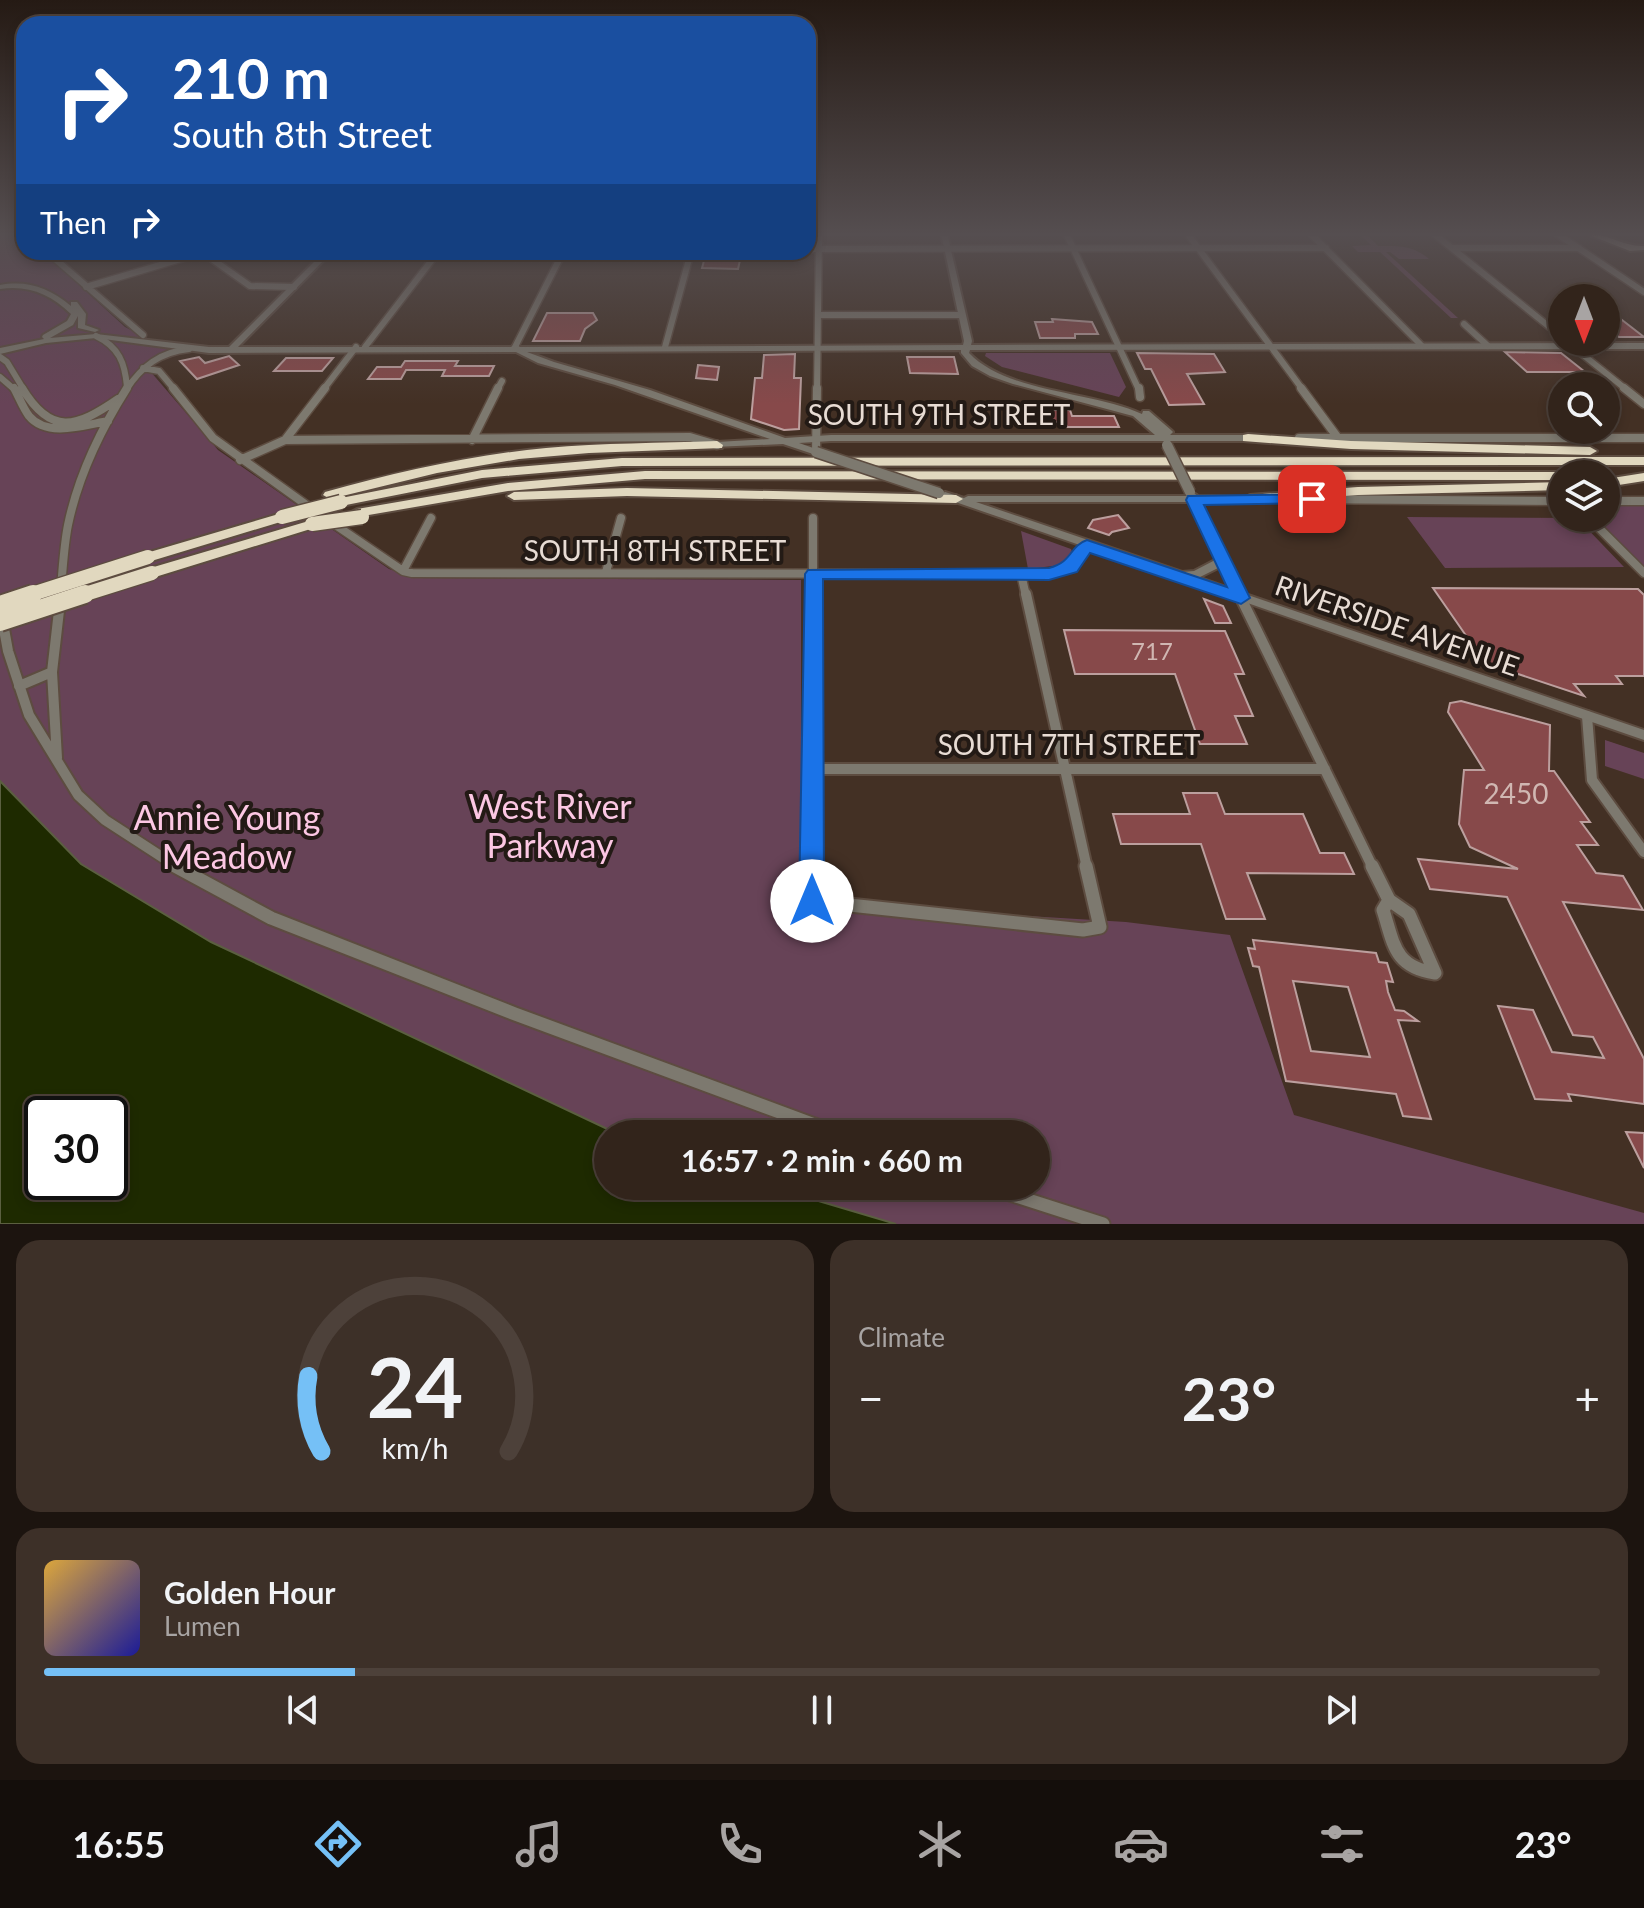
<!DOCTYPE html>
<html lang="en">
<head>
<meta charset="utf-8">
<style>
	body { margin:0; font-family:Lato,sans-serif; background:#3d3028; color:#f1f3f6; height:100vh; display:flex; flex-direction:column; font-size:30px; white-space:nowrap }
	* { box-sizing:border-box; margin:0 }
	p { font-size:26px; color:#a8a4a3 }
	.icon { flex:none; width:44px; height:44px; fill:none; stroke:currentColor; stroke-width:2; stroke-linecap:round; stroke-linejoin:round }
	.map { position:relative; height:1224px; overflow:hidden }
	.details { display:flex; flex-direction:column; gap:16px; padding:16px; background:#1c140f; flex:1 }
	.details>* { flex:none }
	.top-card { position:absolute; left:16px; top:16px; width:800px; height:244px; border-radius:24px; box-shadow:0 4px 12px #0003,0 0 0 2px #4d413a; background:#1a4fa0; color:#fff; overflow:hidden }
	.needle { width:52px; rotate:180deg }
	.controls { position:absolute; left:1548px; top:284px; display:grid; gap:16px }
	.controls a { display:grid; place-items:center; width:72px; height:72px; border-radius:50%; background:#32241b; box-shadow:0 4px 12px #0003,0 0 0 2px #4d413a; font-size:40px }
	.speed { position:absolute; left:24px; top:1096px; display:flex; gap:16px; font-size:40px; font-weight:700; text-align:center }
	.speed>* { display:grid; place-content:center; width:104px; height:104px; border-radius:50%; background:#32241b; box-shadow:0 4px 12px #0003,0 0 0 2px #4d413a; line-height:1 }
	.speed .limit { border:4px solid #111; border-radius:12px; background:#fff; color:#111 }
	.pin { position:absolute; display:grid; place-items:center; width:68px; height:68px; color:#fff; margin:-34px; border-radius:16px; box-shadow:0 4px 12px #0006 }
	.me { position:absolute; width:88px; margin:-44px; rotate:0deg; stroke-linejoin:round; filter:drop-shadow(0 0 6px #0008) }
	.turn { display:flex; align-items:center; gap:28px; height:168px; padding:0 24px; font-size:36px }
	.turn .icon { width:104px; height:104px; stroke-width:2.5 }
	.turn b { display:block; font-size:56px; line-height:68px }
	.then { display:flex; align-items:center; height:76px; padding:0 24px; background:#0003; gap:16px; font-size:30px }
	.big { font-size:60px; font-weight:700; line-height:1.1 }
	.details .widget { flex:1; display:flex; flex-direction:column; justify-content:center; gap:12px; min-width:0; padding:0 28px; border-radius:24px; background:#3d3028 }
	.details .dial { align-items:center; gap:0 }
	.dial svg { height:208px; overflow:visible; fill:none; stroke:#4d413a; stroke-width:7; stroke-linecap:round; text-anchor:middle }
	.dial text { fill:#f1f3f6; stroke:none }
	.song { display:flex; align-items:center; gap:24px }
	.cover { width:96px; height:96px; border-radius:12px; background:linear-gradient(135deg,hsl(40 70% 55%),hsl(240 70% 35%)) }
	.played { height:8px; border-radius:4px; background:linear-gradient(90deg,#75c0f6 20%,#4d413a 20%) }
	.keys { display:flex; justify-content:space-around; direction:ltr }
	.heat { display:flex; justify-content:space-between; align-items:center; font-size:44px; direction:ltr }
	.details .tiles { flex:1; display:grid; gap:16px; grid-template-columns:1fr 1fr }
	.widget:last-child { grid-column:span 2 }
	.trip { position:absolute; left:594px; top:1120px; width:456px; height:80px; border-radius:40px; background:#32241b; box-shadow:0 4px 12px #0003,0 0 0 2px #4d413a; font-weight:700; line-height:80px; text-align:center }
	.menu { display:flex; height:128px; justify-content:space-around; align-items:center; background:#140e0b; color:#a8a4a3 }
	.menu .icon { width:56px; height:56px }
	.menu .active { color:#75c0f6 }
	.menu b { font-size:36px; color:#f1f3f6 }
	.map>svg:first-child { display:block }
</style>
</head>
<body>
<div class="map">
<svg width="1644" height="1224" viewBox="0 0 1644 1224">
	<rect width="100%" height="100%" fill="#433024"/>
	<path fill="#674357" d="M0,233H20L24,236V252H43L125,327L170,350L144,364L218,450L389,569L416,578L801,580V902L1126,922L1230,935L1294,1115L1644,1213V1224H896L768,1186H1036V1134H618L211,942L81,864L0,781Z
		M1358,233H1365L1378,246C1399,246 1413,245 1429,259H1399L1390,252H1386L1458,318H1451L1380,252H1358L1352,246L1371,245Z
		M986,353H1110L1126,387L1119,397L1002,367L985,356Z
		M1606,504H1644V567L1596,518H1606Z
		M1407,517L1577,518L1624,567L1445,568Z
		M1021,531L1071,549L1074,557L1061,565L1028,569Z
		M1605,740L1644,753V779L1605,766Z"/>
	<path fill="#1e2a00" stroke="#5b5f40" stroke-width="2" fill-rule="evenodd" d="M0,781L81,864L211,942L618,1134H608V1186H768L896,1224H0ZM42,1114H110V1182H42Z"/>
	<path fill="#87494a" stroke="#bc9f9e" stroke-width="2" fill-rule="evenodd" d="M741,256L738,269L702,268L705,257Z
		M547,313H593L597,320L585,329L580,341H533Z
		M1606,313H1613L1644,337H1619L1606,327Z
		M1052,319L1092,322L1098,334H1075V338H1040L1035,322H1053Z
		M1505,352L1561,353L1585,372H1527Z
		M1137,353L1214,354L1225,372L1187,374L1204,404L1169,405L1151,369H1145Z
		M795,354L794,378H801L799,429L784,430L751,419L755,378H762L764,355Z
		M229,356L239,365L197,379L180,361L199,357L205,363Z
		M907,357H954L958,374L910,373Z
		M286,358H333L322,371H274Z
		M405,361H458L455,366H494L489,376H442L445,370H406L401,379H368L377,367H401Z
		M698,365L719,367L717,380L696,378Z
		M1012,410H1070L1072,416H1114L1119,427H1067L1065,422H1015Z
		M1118,515L1129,528L1112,532L1109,535L1088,528L1093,520Z
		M1433,588L1638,589L1644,595V676H1616L1622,684H1574L1584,696L1485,663Z
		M1204,599L1223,606L1231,623H1215Z
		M1064,630L1225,631L1244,674H1235L1253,716H1235L1247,744H1200L1175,674H1075Z
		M1461,701L1550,725L1549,771H1554L1590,822H1581L1598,845H1577L1596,873L1623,876L1643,910L1563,902L1644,1059V1104L1568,1094L1571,1101L1535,1099L1498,1006L1533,1010L1552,1052L1604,1058L1593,1037L1573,1035L1507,897L1430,889L1418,859L1518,869L1470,847L1459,824L1464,770H1484L1448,712L1450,703Z
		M1183,793H1217L1225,814H1303L1320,853H1344L1354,874L1247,873L1265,919H1226L1201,844H1121L1113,814H1190Z
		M1253,940L1376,953L1379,962L1387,963L1393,982L1386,981L1388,992L1395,1010L1404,1011L1418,1021L1398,1020L1431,1119L1403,1116L1396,1094L1286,1081L1259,967L1253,966L1248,948L1255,949ZM1293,981L1348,987L1370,1057L1311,1051Z
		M1626,1132L1644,1133V1168Z"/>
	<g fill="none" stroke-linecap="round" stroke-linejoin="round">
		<g stroke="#5d4c40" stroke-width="9">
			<path id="minor-far3" d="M1066,233L1139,390
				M1187,233L1303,390
				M1310,233L1422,346
				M1433,233L1562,337
				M1556,233L1644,292
				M1453,248H1579
				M808,249L1326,248
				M47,252L143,335
				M202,252L250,286L294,287
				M86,287L204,252
				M819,315H962
				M1464,324L1488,346
				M96,336C119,347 125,363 127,387
				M1567,342L1627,390
				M365,347L438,252
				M515,347L563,252
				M665,347L691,252
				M0,357L7,362L24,390
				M143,368L159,371L175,390
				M0,377L15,390
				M126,390C142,366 160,352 189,349
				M323,390L356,347
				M497,390L502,381
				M817,390L819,233"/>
		</g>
		<g stroke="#5d4c40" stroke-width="11">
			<path id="minor-far2" d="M14,388C19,397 23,408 29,416C47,438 85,425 108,421
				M22,388C51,436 76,428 118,399
				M173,388L213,438L312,509
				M1139,388L1140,397
				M1301,388L1338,438
				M1624,388L1644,404
				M1299,438H1644
				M285,440L325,388
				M472,440L498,388
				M816,452L817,388
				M240,460L285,440L690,437L717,445
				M1290,499L1562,501
				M1606,501H1644
				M1589,518L1644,573
				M331,522L403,571L412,573L1049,574L1070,568L1087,545
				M403,571L431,518
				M606,572L621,518
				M1021,574L1026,596
				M61,587C63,566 64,545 68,525C78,477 101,429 127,388
				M813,596V518"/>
		</g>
		<g stroke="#5d4c40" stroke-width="14">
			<path id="minor-far1" d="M1026,594L1087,868
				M1241,598L1373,868
				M2,618L8,651L29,715L78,795L105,820L179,868
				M19,686L52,672
				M1587,716L1592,780L1644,852
				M57,758L52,672L60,602
				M812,769H1325
				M812,868L813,594"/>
		</g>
		<g stroke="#5d4c40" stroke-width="17">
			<path id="minor" d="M175,866L271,918L515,1014L839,1134
				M812,866V901L1083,930L1100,927L1086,866
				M1372,866L1389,900
				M1389,900L1409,914L1435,973C1394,967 1394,944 1383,910Z
				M985,1186L1103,1224"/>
		</g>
		<g stroke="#5d4c40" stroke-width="4">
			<path id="tertiary" d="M941,233H947L972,341L971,345L1644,343V349L970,350L969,353C1007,393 1092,391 1142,414L1143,411H1149L1171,430L1173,432L1170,435H1248L1253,438L1248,441H831L799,443L819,450V454L816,455L783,444L714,447V443L717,442L770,439L615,385L538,363L516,352L209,353L96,338L46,343L0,354V348L44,339L42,337L43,335L67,321L71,314C50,294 29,285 0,289V285C28,280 49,288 71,306V302H77L86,314L85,325L99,330L95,332L78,328V316L73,325L50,338L96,334L209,347H229L324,252H332L238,347H511L515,344L520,347L963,345L964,341ZM961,350V353L972,366L990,376L1013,384L1133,416L1155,435H831L785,438L650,390L554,362L527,352Z
				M945,492L964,498L968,496H1187L1188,493L1192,492L1198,496L1254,497L1255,499L1254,501L1250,502H1201L1245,594L1644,730V740L941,497L940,495ZM976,502H1190L1217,559L1194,571L1182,572ZM1220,567L1231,589L1197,577H1200Z"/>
		</g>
		<g stroke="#5d4c40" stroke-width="4">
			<path id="secondary" d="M1584,233C1605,232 1623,247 1644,246V250L1630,251Z"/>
		</g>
		<g stroke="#5d4c40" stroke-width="4">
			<path id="motorway" d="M1248,434L1351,441L1590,447L1597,451L1590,455L1351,449L1243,441V435Z
				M717,441L723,445L722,448L589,453L519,459L437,473L330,499L323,495L325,492C398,472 471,455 546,448C603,443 660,443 717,441Z
				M1644,457V465L622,466L482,478L341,506L334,502L341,498L482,470L622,458Z
				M645,471L1562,472L1567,474H1562V480L645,479L508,491L357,517L350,513L357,509L508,483Z
				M1644,473V481L1606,487V479Z
				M1562,482V490L1358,495L1250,503L1243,499L1250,495L1358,487Z
				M627,488L956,495L963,499L956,503L627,496L514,500L507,496L514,492Z
				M282,513L287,514L289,517L287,520L148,562L141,557L143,554Z
				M312,520L317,521L319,524L317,527L152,578L144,573L147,569Z"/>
		</g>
		<use href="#minor-far3" stroke="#7d796f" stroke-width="6"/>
		<use href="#minor-far2" stroke="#7d796f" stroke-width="8"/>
		<use href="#minor-far1" stroke="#7d796f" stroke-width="10"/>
		<use href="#minor" stroke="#7d796f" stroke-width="13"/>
		<use href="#tertiary" fill="#7d796f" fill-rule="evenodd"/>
		<use href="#secondary" fill="#a6a090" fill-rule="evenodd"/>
		<use href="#motorway" fill="#e1d8bf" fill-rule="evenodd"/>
		<g stroke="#5d4c40" stroke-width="13" stroke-linecap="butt">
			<path id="tertiary-bridge" d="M1167,445L1190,492
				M816,452L939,493"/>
		</g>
		<g stroke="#5d4c40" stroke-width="17" stroke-linecap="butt">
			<path id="motorway-bridge-far1" d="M282,517L341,502
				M312,524L362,517
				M26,596L148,557
				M79,596L152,573"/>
		</g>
		<g stroke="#5d4c40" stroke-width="22" stroke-linecap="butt">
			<path id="motorway-bridge" d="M0,605L33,594
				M0,622L85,594"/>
		</g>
		<use href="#tertiary-bridge" stroke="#7d796f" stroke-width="10"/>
		<use href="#motorway-bridge-far1" stroke="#e1d8bf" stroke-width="14"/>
		<use href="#motorway-bridge" stroke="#e1d8bf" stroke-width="18"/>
	</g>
	<linearGradient id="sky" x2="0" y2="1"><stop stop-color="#251a14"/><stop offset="0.58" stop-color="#554e50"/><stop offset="1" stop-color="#554e50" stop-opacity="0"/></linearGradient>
	<rect width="1644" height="404" fill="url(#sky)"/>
	<path fill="#1a73e8" stroke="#114b97" stroke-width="2" d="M1312,494L1318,496V503L1204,505L1250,598L1241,604L1090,553L1077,572L1049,580L823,579L824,901L820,909L812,912L803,909L799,901L805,574L808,570L1049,568C1073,562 1069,546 1087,540L1227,587L1186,500L1188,496Z"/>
	<g text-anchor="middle" stroke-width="8" stroke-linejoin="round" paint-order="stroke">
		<g font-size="24" fill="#d0b7b2">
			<text x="1152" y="660">717</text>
		</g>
		<g font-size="28" fill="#e8dcd4" stroke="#231a15">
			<text x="939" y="425">SOUTH 9TH STREET</text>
			<text x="655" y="561">SOUTH 8TH STREET</text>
			<text transform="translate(1397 626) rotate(19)" y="10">RIVERSIDE AVENUE</text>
			<text x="1069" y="755">SOUTH 7TH STREET</text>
		</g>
		<g font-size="28" fill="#d0b7b2">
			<text x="1516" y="804">2450</text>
		</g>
		<g font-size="34" fill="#fcc7e3" stroke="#231a15">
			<text x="550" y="819">West River<tspan x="550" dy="39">Parkway</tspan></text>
			<text x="227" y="830">Annie Young<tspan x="227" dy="39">Meadow</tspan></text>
		</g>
	</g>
</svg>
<div class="controls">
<a><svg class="needle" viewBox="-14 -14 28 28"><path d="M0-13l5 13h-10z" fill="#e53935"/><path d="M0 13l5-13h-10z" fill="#a8a4a3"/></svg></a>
<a><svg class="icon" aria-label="search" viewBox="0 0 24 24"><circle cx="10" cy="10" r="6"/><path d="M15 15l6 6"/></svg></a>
<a><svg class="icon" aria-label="layers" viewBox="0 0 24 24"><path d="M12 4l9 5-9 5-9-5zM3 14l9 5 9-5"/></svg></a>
</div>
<div class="speed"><div class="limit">30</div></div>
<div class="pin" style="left:1312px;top:499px;background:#d93025"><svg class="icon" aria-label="arrive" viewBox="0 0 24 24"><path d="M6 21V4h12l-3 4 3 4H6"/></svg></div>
<svg class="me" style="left:812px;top:901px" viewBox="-20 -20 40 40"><circle r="19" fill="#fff"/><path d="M0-13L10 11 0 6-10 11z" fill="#1a73e8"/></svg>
<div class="trip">16:57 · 2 min · 660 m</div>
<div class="top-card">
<div class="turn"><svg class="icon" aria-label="right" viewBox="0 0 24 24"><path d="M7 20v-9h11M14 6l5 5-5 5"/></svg><div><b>210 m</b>South 8th Street</div></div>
<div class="then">Then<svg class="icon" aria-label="right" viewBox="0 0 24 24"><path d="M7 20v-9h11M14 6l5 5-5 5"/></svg></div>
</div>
</div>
<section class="details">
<div class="tiles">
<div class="widget dial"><svg viewBox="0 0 100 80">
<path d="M14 69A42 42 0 1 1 86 69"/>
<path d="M14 69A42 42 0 0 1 9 40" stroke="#75c0f6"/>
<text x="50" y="56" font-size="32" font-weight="700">24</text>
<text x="50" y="72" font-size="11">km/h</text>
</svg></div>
<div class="widget"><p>Climate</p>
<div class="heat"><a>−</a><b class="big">23°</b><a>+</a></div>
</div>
<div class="widget">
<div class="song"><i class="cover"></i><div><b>Golden Hour</b><p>Lumen</p></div></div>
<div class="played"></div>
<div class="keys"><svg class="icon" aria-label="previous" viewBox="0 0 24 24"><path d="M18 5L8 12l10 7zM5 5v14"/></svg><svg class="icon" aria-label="pause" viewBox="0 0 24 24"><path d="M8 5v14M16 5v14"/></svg><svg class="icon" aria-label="next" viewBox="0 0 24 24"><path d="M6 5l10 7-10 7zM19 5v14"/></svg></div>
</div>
</div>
</section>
<nav class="menu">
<b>16:55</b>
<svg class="icon active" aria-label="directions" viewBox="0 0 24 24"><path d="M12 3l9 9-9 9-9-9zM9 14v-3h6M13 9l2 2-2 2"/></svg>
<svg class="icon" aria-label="music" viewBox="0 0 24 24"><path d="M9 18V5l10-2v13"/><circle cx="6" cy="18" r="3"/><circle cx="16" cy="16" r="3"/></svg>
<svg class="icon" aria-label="phone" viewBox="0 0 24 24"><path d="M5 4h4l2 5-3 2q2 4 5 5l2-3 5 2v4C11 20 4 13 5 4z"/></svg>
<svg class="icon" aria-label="climate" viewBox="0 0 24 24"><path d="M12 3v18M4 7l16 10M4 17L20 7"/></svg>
<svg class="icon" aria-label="car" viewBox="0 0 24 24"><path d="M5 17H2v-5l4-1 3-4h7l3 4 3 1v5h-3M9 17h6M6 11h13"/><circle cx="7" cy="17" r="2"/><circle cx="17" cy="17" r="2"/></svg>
<svg class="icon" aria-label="filters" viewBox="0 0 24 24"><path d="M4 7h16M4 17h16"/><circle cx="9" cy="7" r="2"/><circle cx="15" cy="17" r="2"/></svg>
<b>23°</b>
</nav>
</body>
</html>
